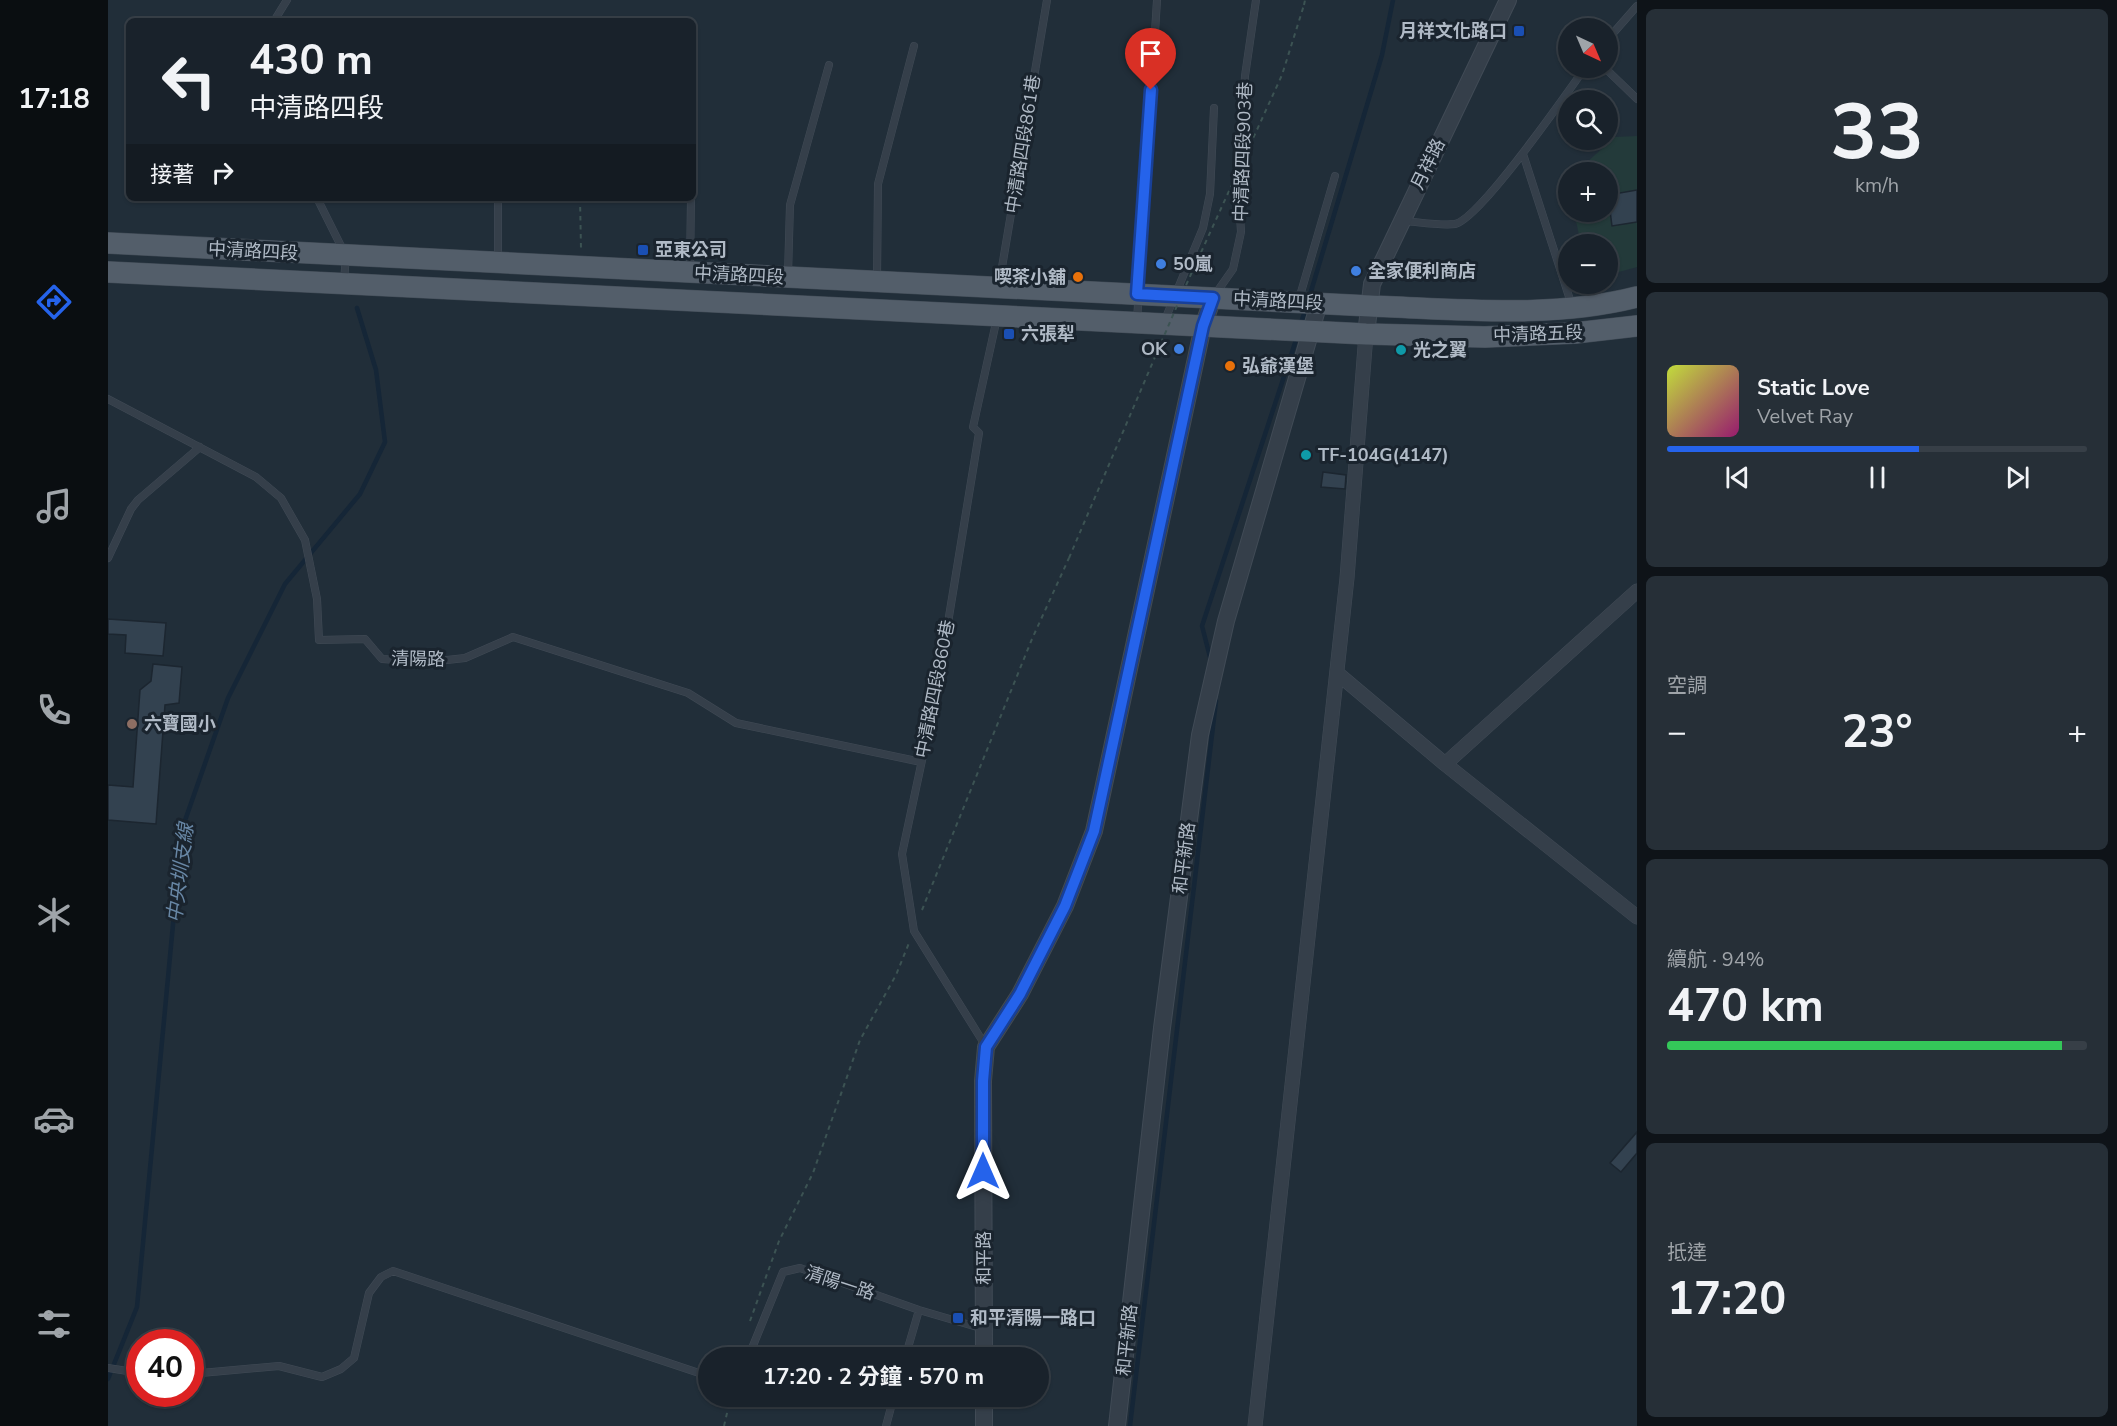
<!DOCTYPE html>
<html lang="zh-TW">
<head>
<meta charset="utf-8">
<style>
	body { margin:0; font-family:"Nunito Sans","Noto Sans TC",sans-serif; background:#262f37; color:#f1f3f6; height:100vh; display:flex; flex-direction:column; font-size:22px; white-space:nowrap }
	* { box-sizing:border-box; margin:0 }
	p { font-size:20px; color:#9fa4a9 }
	.icon { flex:none; width:33px; height:33px; fill:none; stroke:currentColor; stroke-width:2; stroke-linecap:round; stroke-linejoin:round }
	.map { position:relative; flex:1; overflow:hidden }
	.drawer { display:flex; flex-direction:column; gap:9px; padding:9px; background:#0e1318; width:480px }
	.drawer>* { flex:none }
	.banner { position:absolute; left:18px; top:18px; width:570px; height:183px; border-radius:9px; box-shadow:0 2px 4px #0004,0 0 0 2px #373f47; background:#19222b; color:#f1f3f6; overflow:hidden }
	.needle { width:39px; rotate:136deg }
	.buttons { position:absolute; left:1450px; top:18px; display:grid; gap:12px }
	.buttons a { display:grid; place-items:center; width:60px; height:60px; border-radius:50%; background:#19222b; box-shadow:0 2px 4px #0004,0 0 0 2px #373f47; font-size:30px }
	.speed { position:absolute; left:18px; top:1329px; display:flex; gap:12px; font-size:30px; font-weight:700; text-align:center }
	.speed>* { display:grid; place-content:center; width:78px; height:78px; border-radius:50%; background:#19222b; box-shadow:0 2px 4px #0004,0 0 0 2px #373f47; line-height:1 }
	.speed .limit { border:9px solid #d22; background:#fff; color:#111 }
	.pin { position:absolute; display:grid; place-items:center; width:51px; height:51px; color:#fff; margin:-62px -26px; border-radius:50% 50% 50% 0; rotate:-45deg; box-shadow:0 0 6px #0007 }
	.pin .icon { rotate:45deg }
	.me { position:absolute; width:66px; margin:-33px; rotate:0deg; stroke-linejoin:round; filter:drop-shadow(0 0 4px #0008) }
	.turn { display:flex; align-items:center; gap:21px; height:126px; padding:0 24px; font-size:27px }
	.turn .icon { width:78px; height:78px; stroke-width:2.5 }
	.turn b { display:block; font-size:42px; line-height:51px }
	.then { display:flex; align-items:center; height:57px; padding:0 24px; background:#0003; gap:12px; font-size:22px }
	.big { font-size:45px; font-weight:700; line-height:1.1 }
	.drawer .tile { flex:1; display:flex; flex-direction:column; justify-content:center; gap:9px; min-width:0; padding:0 21px; border-radius:9px; background:#262f37 }
	.drawer .dial { align-items:center; gap:0 }
	.dial b { font-size:78px; line-height:1 }
	.song { display:flex; align-items:center; gap:18px }
	.cover { width:72px; height:72px; border-radius:9px; background:linear-gradient(135deg,hsl(70 70% 55%),hsl(320 70% 35%)) }
	.played { height:6px; border-radius:3px; background:linear-gradient(90deg,#2563eb 60%,#373f47 60%) }
	.keys { display:flex; justify-content:space-around; direction:ltr }
	.heat { display:flex; justify-content:space-between; align-items:center; font-size:33px; direction:ltr }
	.charge { height:9px; border-radius:4px; background:linear-gradient(90deg,#34c759 94%,#373f47 0) }
	.trip { position:absolute; left:590px; top:1347px; width:351px; height:60px; border-radius:30px; background:#19222b; box-shadow:0 2px 4px #0004,0 0 0 2px #373f47; font-weight:700; line-height:60px; text-align:center }
	main { display:flex; flex:1; min-height:0 }
	.tab-bar { display:flex; flex-direction:column; width:108px; justify-content:space-around; align-items:center; background:#0a0e11; color:#9fa4a9 }
	.tab-bar .icon { width:42px; height:42px }
	.tab-bar .on { color:#2563eb }
	.tab-bar b { font-size:27px; color:#f1f3f6 }
	.map>svg:first-child { display:block }
</style>
</head>
<body>
<main>
<nav class="tab-bar">
<b>17:18</b>
<svg class="icon on" aria-label="directions" viewBox="0 0 24 24"><path d="M12 3l9 9-9 9-9-9zM9 14v-3h6M13 9l2 2-2 2"/></svg>
<svg class="icon" aria-label="music" viewBox="0 0 24 24"><path d="M9 18V5l10-2v13"/><circle cx="6" cy="18" r="3"/><circle cx="16" cy="16" r="3"/></svg>
<svg class="icon" aria-label="phone" viewBox="0 0 24 24"><path d="M5 4h4l2 5-3 2q2 4 5 5l2-3 5 2v4C11 20 4 13 5 4z"/></svg>
<svg class="icon" aria-label="climate" viewBox="0 0 24 24"><path d="M12 3v18M4 7l16 10M4 17L20 7"/></svg>
<svg class="icon" aria-label="car" viewBox="0 0 24 24"><path d="M5 17H2v-5l4-1 3-4h7l3 4 3 1v5h-3M9 17h6M6 11h13"/><circle cx="7" cy="17" r="2"/><circle cx="17" cy="17" r="2"/></svg>
<svg class="icon" aria-label="filters" viewBox="0 0 24 24"><path d="M4 7h16M4 17h16"/><circle cx="9" cy="7" r="2"/><circle cx="15" cy="17" r="2"/></svg>
</nav>
<div class="map">
<svg width="1529" height="1426" viewBox="0 0 1529 1426">
	<rect width="100%" height="100%" fill="#212e39"/>
	<path fill="#233a3a" d="M1529,136V267L1500,275V244H1473L1466,212H1500V172H1468L1507,137Z"/>
	<g fill="none" stroke-linecap="round" stroke-linejoin="round">
		<path stroke="#152637" stroke-width="4.5" d="M1201,298L1274,55L1285,0
			M1192,326L1198,308
			M1103,661L1094,626L1189,337
			M0,1379L29,1307L74,829L120,698L177,584L252,494L277,442L268,370L249,308
			M1022,1426L1108,701"/>
	</g>
	<path fill="#334250" stroke="#1c2630" stroke-width="1.5" d="M1529,190V222L1504,226L1500,195Z
		M1215,472L1238,475L1237,489L1213,487Z
		M0,619L58,623L55,656L17,653L18,635L0,634Z
		M45,664L74,667L71,703L57,705L48,824L0,820V785L25,787L32,690L43,681Z
		M1529,1132V1153L1513,1172L1502,1163Z"/>
	<g fill="none" stroke-linecap="round" stroke-linejoin="round">
		<g stroke="#414b56" stroke-width="8">
			<path id="service" d="M166,21L179,0
				M1500,39L1529,6
				M1497,68L1529,99
				M1415,154L1464,306
				M209,198L238,256L236,281
				M390,198V258
				M1296,221C1310,222 1334,226 1347,224C1373,218 1458,94 1477,68
				M582,270L583,198
				M680,274L682,205L721,65
				M769,279L770,184L806,46
				M891,285L939,0
				M1106,296L1125,269L1133,232L1131,197L1137,76L1148,0
				M1191,299L1227,176
				M1029,321L1049,0
				M1056,322L1095,228L1102,194L1106,108
				M0,399L148,477L173,498L197,540L209,599L211,640L257,639L274,659L321,662L357,658L405,637L580,693L628,723L813,762
				M0,558L23,509L30,500L92,447
				M877,1045L806,931L794,854L829,690L871,433L865,427L889,318
				M640,1358L675,1272L692,1268L811,1310L876,1329
				M797,1358L811,1310
				M0,1368L32,1373
				M82,1374L171,1366L214,1377L233,1369L246,1358L261,1293L273,1277L285,1271L600,1376
				M778,1426L786,1396"/>
		</g>
		<g stroke="#414b56" stroke-width="15">
			<path id="minor" d="M1229,673L1337,764L1529,917
				M1337,764L1529,591
				M1147,1426L1239,578L1258,334"/>
		</g>
		<g stroke="#414b56" stroke-width="18">
			<path id="tertiary" d="M1258,334L1264,284L1400,0
				M876,1358L875,1081L878,1047L912,994L957,906L986,831L1095,326L1105,298
				M876,1396V1426
				M1009,1426L1054,1028L1092,735L1118,621L1211,303"/>
		</g>
		<g stroke="#414b56" stroke-width="22">
			<path id="primary" d="M0,243L1262,306C1350,309 1443,319 1529,297
				M0,272L1258,334L1377,337L1467,333L1529,326"/>
		</g>
		<path stroke="#3c5353" stroke-width="2" stroke-dasharray="4.5 4.5" stroke-linecap="butt" d="M1196,5L1197,0
			M472,198L473,249
			M814,910L924,639L961,558
			M642,1321L671,1241L705,1173L752,1040L788,975L801,943
			M616,1426L623,1396"/>
		<use href="#service" stroke="#353f4a" stroke-width="7"/>
		<use href="#minor" stroke="#353f4a" stroke-width="14"/>
		<use href="#tertiary" stroke="#353f4a" stroke-width="16"/>
		<use href="#primary" stroke="#535e6a" stroke-width="21"/>
		<path stroke="#3c5353" stroke-width="2" stroke-dasharray="4.5 4.5" stroke-linecap="butt" d="M961,558L1074,294L1174,75L1196,5"/>
	</g>
	<g fill="none" stroke-linecap="round" stroke-linejoin="round">
		<g stroke="#184099" stroke-width="15">
			<path id="route" d="M875,1171V1081L878,1047L912,994L957,906L986,831L1095,326L1105,298L1029,294L1043,90"/>
		</g>
		<use href="#route" stroke="#2563eb" stroke-width="10"/>
	</g>
	<g fill="#1a4fb4" stroke="#1a242e" stroke-width="2">
		<rect x="1405" y="25" width="12" height="12" rx="3"/>
		<rect x="529" y="244" width="12" height="12" rx="3"/>
		<rect x="895" y="328" width="12" height="12" rx="3"/>
		<rect x="844" y="1312" width="12" height="12" rx="3"/>
	</g>
	<g fill="#3f7fe0" stroke="#1a242e" stroke-width="2">
		<circle cx="1053" cy="264" r="6"/>
		<circle cx="1248" cy="271" r="6"/>
		<circle cx="1071" cy="349" r="6"/>
	</g>
	<g fill="#e8710a" stroke="#1a242e" stroke-width="2">
		<circle cx="970" cy="277" r="6"/>
		<circle cx="1122" cy="366" r="6"/>
	</g>
	<g fill="#0f9aa8" stroke="#1a242e" stroke-width="2">
		<circle cx="1293" cy="350" r="6"/>
		<circle cx="1198" cy="455" r="6"/>
	</g>
	<circle fill="#8d6e63" stroke="#1a242e" stroke-width="2" cx="24" cy="724" r="6"/>
	<g text-anchor="middle" stroke-width="6" stroke-linejoin="round" paint-order="stroke">
		<g font-size="18" font-weight="bold" fill="#b0bac6" stroke="#1a242e" text-anchor="start">
			<text x="1399" y="37" text-anchor="end">月祥文化路口</text>
			<text x="547" y="256">亞東公司</text>
			<text x="1065" y="270">50嵐</text>
			<text x="1260" y="277">全家便利商店</text>
			<text x="958" y="283" text-anchor="end">喫茶小舖</text>
			<text x="913" y="340">六張犁</text>
			<text x="1059" y="355" text-anchor="end">OK</text>
			<text x="1305" y="356">光之翼</text>
			<text x="1134" y="372">弘爺漢堡</text>
			<text x="1210" y="461">TF-104G(4147)</text>
			<text x="36" y="730">六寶國小</text>
			<text x="862" y="1324">和平清陽一路口</text>
		</g>
		<g font-size="18" fill="#b0bac6" stroke="#1a242e">
			<text transform="translate(915 144) rotate(-81)" y="6">中清路四段861巷</text>
			<text transform="translate(1135 152) rotate(-88)" y="6">中清路四段903巷</text>
			<text transform="translate(1320 164) rotate(-64)" y="6">月祥路</text>
			<text transform="translate(145 251) rotate(3)" y="6">中清路四段</text>
			<text transform="translate(631 275) rotate(3)" y="6">中清路四段</text>
			<text transform="translate(1170 301) rotate(3)" y="6">中清路四段</text>
			<text transform="translate(1430 334) rotate(-2)" y="6">中清路五段</text>
			<text transform="translate(310 659) rotate(1)" y="6">清陽路</text>
			<text transform="translate(827 689) rotate(-79)" y="6">中清路四段860巷</text>
			<text transform="translate(1076 858) rotate(-83)" y="6">和平新路</text>
			<text transform="translate(876 1258) rotate(-90)" y="6">和平路</text>
			<text transform="translate(732 1283) rotate(18)" y="6">清陽一路</text>
			<text transform="translate(1019 1340) rotate(-84)" y="6">和平新路</text>
		</g>
		<g font-size="20" font-style="italic" fill="#6887a5" stroke="#1a242e">
			<text transform="translate(72 873) rotate(-83)" y="7">中央圳支線</text>
		</g>
	</g>
</svg>
<div class="buttons">
<a><svg class="needle" viewBox="-14 -14 28 28"><path d="M0-13l5 13h-10z" fill="#e53935"/><path d="M0 13l5-13h-10z" fill="#9fa4a9"/></svg></a>
<a><svg class="icon" aria-label="search" viewBox="0 0 24 24"><circle cx="10" cy="10" r="6"/><path d="M15 15l6 6"/></svg></a>
<a>+</a>
<a>−</a>
</div>
<div class="speed"><div class="limit">40</div></div>
<div class="pin" style="left:1043px;top:90px;background:#d93025"><svg class="icon" aria-label="arrive" viewBox="0 0 24 24"><path d="M6 21V4h12l-3 4 3 4H6"/></svg></div>
<svg class="me" style="left:875px;top:1171px" viewBox="-20 -20 40 40"><path d="M0-17L14 15 0 8-14 15z" fill="#2563eb" stroke="#fff" stroke-width="4"/></svg>
<div class="trip">17:20 · 2 分鐘 · 570 m</div>
<div class="banner">
<div class="turn"><svg class="icon" aria-label="left" viewBox="0 0 24 24"><path d="M17 20v-9H6M10 6l-5 5 5 5"/></svg><div><b>430 m</b>中清路四段</div></div>
<div class="then">接著<svg class="icon" aria-label="right" viewBox="0 0 24 24"><path d="M7 20v-9h11M14 6l5 5-5 5"/></svg></div>
</div>
</div>
<section class="drawer">
<div class="tile dial"><b>33</b><p>km/h</p></div>
<div class="tile">
<div class="song"><i class="cover"></i><div><b>Static Love</b><p>Velvet Ray</p></div></div>
<div class="played"></div>
<div class="keys"><svg class="icon" aria-label="previous" viewBox="0 0 24 24"><path d="M18 5L8 12l10 7zM5 5v14"/></svg><svg class="icon" aria-label="pause" viewBox="0 0 24 24"><path d="M8 5v14M16 5v14"/></svg><svg class="icon" aria-label="next" viewBox="0 0 24 24"><path d="M6 5l10 7-10 7zM19 5v14"/></svg></div>
</div>
<div class="tile"><p>空調</p>
<div class="heat"><a>−</a><b class="big">23°</b><a>+</a></div>
</div>
<div class="tile"><p>續航 · 94%</p><b class="big">470 km</b><div class="charge"></div></div>
<div class="tile"><p>抵達</p><b class="big">17:20</b></div>
</section>
</main>
</body>
</html>
